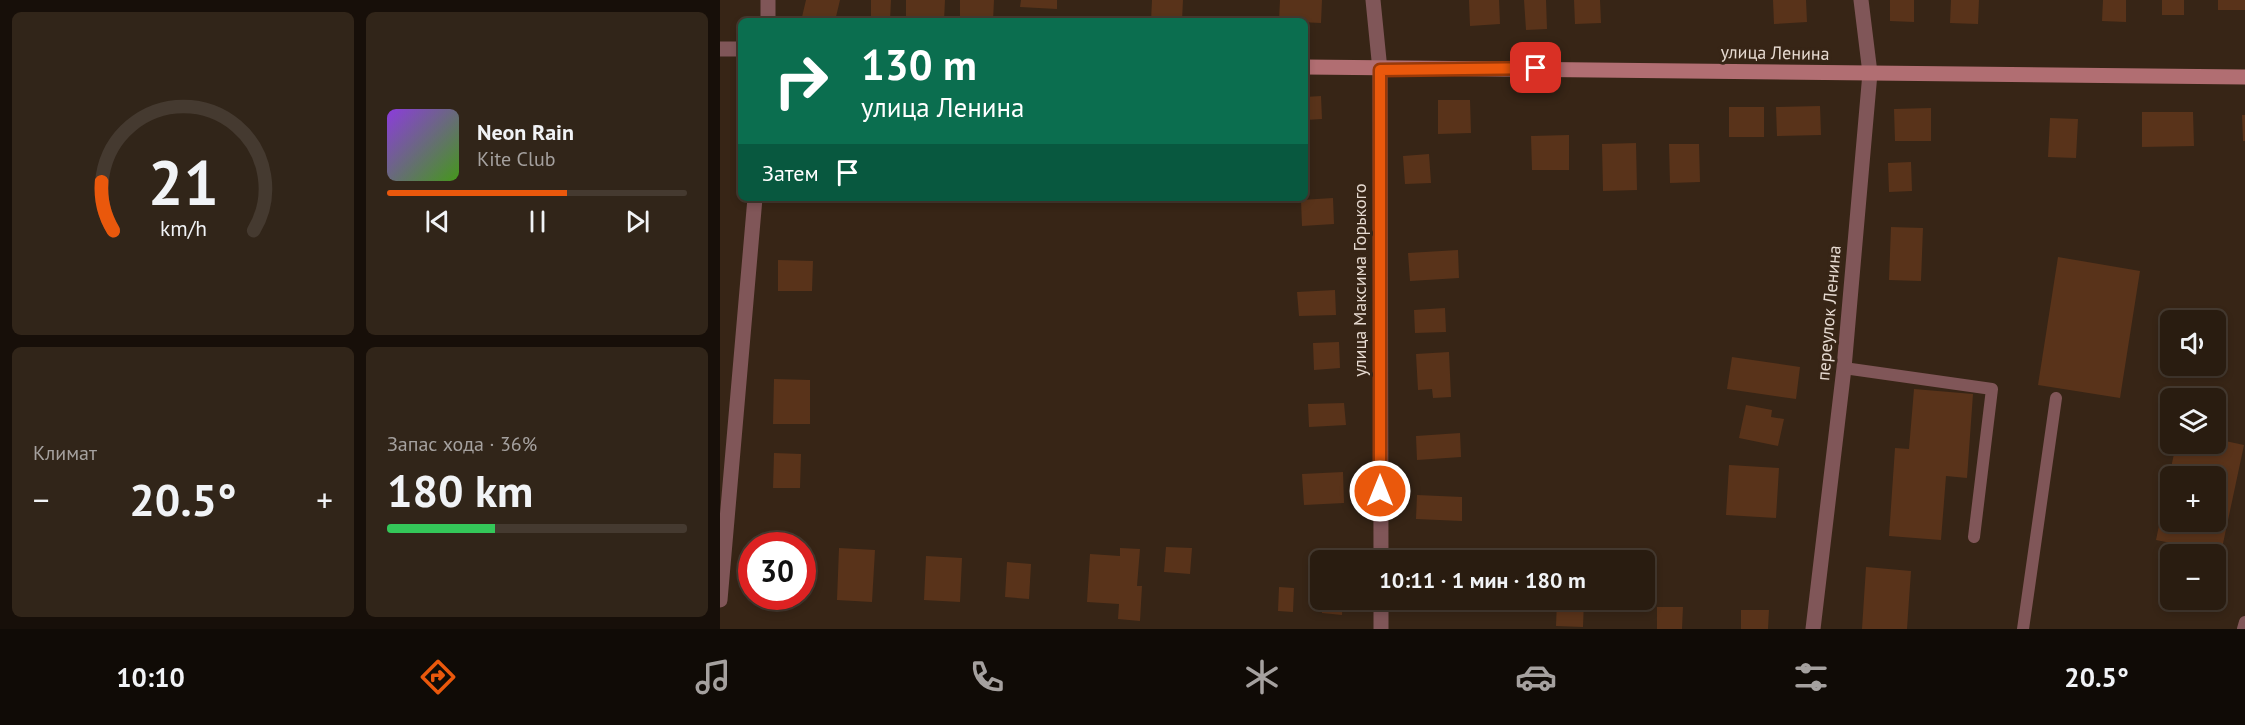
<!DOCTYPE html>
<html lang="ru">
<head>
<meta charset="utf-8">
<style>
	body { margin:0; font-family:"PT Sans",sans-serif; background:#312519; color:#f1f3f6; height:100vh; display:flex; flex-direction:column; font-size:22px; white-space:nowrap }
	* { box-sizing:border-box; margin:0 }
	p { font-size:20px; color:#a5a19f }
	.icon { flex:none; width:33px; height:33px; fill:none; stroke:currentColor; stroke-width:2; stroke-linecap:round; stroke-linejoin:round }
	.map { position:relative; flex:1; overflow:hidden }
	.drawer { display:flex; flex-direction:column; gap:12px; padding:12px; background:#170f09; width:720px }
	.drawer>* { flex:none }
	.guide { position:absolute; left:18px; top:18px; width:570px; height:183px; border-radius:9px; box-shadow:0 3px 9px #0003,0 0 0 2px #453a30; background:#0b6e4f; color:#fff; overflow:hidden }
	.controls { position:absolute; left:1440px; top:310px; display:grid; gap:12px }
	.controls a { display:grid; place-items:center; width:66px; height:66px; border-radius:9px; background:#291c10; box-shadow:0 3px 9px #0003,0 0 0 2px #453a30; font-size:30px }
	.speed { position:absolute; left:18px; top:532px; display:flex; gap:12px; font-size:30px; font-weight:700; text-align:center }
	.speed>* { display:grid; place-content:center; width:78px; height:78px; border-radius:50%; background:#291c10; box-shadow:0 3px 9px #0003,0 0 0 2px #453a30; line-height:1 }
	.speed .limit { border:9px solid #d22; background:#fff; color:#111 }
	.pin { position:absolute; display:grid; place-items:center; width:51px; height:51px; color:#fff; margin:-26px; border-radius:12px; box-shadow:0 3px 9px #0006 }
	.me { position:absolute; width:66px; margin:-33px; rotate:0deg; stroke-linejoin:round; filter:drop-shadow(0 0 4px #0008) }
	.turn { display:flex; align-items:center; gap:21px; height:126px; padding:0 24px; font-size:27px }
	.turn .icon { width:78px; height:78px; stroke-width:2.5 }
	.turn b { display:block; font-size:42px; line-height:51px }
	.then { display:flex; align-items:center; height:57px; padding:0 24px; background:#0003; gap:12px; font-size:22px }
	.big { font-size:45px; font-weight:700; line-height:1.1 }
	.drawer .tile { flex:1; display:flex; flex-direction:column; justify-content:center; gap:9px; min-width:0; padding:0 21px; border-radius:9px; background:#312519 }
	.drawer .dial { align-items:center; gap:0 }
	.dial svg { height:156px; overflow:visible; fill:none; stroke:#453a30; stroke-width:7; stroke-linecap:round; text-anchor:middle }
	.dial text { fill:#f1f3f6; stroke:none }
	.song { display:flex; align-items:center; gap:18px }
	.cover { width:72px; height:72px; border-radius:9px; background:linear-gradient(135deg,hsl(270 70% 55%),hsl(100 70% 35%)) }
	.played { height:6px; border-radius:3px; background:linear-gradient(90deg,#ea580c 60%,#453a30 60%) }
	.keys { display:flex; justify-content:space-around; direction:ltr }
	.heat { display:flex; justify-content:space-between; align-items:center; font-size:33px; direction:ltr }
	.charge { height:9px; border-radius:4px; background:linear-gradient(90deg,#34c759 36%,#453a30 0) }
	.drawer .tiles { flex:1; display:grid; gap:12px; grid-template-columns:repeat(2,1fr) }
	.trip { position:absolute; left:590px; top:550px; width:345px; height:60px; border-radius:9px; background:#291c10; box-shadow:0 3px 9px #0003,0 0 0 2px #453a30; font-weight:700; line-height:60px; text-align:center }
	.menu { display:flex; height:96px; justify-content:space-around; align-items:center; background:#100b06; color:#a5a19f }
	.menu .icon { width:42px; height:42px }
	.menu .selected { color:#ea580c }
	.menu b { font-size:27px; color:#f1f3f6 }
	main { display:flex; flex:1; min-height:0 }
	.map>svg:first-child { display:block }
</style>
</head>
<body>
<main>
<section class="drawer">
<div class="tiles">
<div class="tile dial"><svg viewBox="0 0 100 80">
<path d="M14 69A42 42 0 1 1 86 69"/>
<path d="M14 69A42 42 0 0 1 8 44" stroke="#ea580c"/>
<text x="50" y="56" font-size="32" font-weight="700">21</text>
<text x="50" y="72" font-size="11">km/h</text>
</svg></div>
<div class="tile">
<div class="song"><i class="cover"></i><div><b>Neon Rain</b><p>Kite Club</p></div></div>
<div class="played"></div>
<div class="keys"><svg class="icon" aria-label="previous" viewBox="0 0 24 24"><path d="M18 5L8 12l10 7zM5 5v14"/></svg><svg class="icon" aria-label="pause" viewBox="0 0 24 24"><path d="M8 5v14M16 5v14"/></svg><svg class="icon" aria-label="next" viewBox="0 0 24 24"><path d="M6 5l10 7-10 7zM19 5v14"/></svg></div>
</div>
<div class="tile"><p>Климат</p>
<div class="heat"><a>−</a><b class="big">20.5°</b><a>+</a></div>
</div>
<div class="tile"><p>Запас хода · 36%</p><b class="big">180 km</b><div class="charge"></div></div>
</div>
</section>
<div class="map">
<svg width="1525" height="629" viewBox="0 0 1525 629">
	<rect width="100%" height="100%" fill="#372516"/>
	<path fill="#59331a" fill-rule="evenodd" d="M86,0H120L115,21L82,17Z
		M151,0H171L170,21H151Z
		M186,0H225L224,21L186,20Z
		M240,0H274L273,21H240Z
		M301,0H337V9L300,7Z
		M432,0H463L462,21H431Z
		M560,0H602L601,23L559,21Z
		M749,0H779L780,24L750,26Z
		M804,0H826L827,29L806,30Z
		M854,0H880L881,23L855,24Z
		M1053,0H1086L1087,22L1054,24Z
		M1170,0H1194V22L1170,21Z
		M1231,0H1259L1258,24L1230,23Z
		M1383,0H1406V22L1382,21Z
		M1442,0H1464V15H1442Z
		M1498,0H1525V10H1498Z
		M601,96L602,119L585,120V97Z
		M718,100H750L751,133L718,134Z
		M1100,106L1101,135L1057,136L1056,107Z
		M1009,107H1044V137H1009Z
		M1211,108V141H1175L1174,109Z
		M1422,112H1473L1474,146L1422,147Z
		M1522,115H1525V141H1523Z
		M1330,118L1358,119L1356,158L1328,157Z
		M849,135V170H812L811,136Z
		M916,143L917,190L883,191L882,144Z
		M949,144H979L980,182L950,183Z
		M709,154L711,183L685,184L683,156Z
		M1191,162L1192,191L1169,192L1168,163Z
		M613,198L614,224L582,226L581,200Z
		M1171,227L1203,228L1201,281L1169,280Z
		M738,250L739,278L690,281L688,253Z
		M1338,257L1420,271L1400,398L1318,385Z
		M58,260L93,261L92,291H58Z
		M615,290L616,315L579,316L577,292Z
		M725,308L726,332L695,333L694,310Z
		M619,342L620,368L594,370L593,343Z
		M729,352L731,397L713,398L712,389L698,390L696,354Z
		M1012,357L1080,367L1076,399L1007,389Z
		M54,379L90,380V424H53Z
		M1194,389L1253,394L1247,478L1226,476L1221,540L1169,536L1175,448L1189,449Z
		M624,403L626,425L589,427L588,404Z
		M1026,405L1052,410L1051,417L1064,419L1058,446L1019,438Z
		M740,433L741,457L697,460L696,436Z
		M1496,439L1524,445L1501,553L1436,540L1456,444H1496ZM1450,477H1496V522H1450Z
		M54,453L81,454L80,488H53Z
		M1009,465L1059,468L1056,518L1006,515Z
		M623,472L624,503L584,505L582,474Z
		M697,495L742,497V521L696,519Z
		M446,547L472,548L470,574L444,572Z
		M119,548L155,550L152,602L117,600Z
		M400,548L420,549L417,586H422L420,621L398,619L399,604L367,602L370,554L400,556Z
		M206,556L242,558L240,602L204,600Z
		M287,562L311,564L309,599L285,597Z
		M1146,567L1191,571L1187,629H1142Z
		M559,587L574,588L573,612L558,611Z
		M36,597H72V601L36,599Z
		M602,600H623L622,615L602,613Z
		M837,600H864L863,627L836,626Z
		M937,607H963L962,629H937Z
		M1021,610H1049L1048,629H1021Z"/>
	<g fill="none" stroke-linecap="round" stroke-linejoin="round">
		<path stroke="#805658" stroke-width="12" d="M1124,368L1272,389L1254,537
			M1303,629L1336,398
			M1523,629L1525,622"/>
		<path stroke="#805658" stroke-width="15" d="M48,0V21
			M653,0L660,70L661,561
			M0,49H21
			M0,600L35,198
			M661,600V629
			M1093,629L1124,368L1150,73L1141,0"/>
		<path stroke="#b16e72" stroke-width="15" d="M585,67L1525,77"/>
	</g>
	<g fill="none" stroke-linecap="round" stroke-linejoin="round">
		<g stroke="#983908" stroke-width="15">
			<path id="route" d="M660,491V70L816,68"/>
		</g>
		<use href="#route" stroke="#ea580c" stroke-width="10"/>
	</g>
	<g text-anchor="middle" stroke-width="6" stroke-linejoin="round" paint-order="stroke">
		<g font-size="18" fill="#e6dad1" stroke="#372516">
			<text transform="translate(1055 53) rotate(1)" y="6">улица Ленина</text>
			<text transform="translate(640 280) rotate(-90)" y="6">улица Максима Горького</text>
			<text transform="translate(1109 313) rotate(-85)" y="6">переулок Ленина</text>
		</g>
	</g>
</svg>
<div class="controls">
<a><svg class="icon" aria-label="sound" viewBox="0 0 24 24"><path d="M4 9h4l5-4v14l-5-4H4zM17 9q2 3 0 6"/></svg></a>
<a><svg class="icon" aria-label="layers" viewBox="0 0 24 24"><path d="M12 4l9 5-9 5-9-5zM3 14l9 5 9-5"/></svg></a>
<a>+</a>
<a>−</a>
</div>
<div class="speed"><div class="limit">30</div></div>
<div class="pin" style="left:816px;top:68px;background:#d93025"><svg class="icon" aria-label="arrive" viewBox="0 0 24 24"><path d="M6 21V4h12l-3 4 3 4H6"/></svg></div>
<svg class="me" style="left:660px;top:491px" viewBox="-20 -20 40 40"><circle r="17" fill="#ea580c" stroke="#fff" stroke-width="3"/><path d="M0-11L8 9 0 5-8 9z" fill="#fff"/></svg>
<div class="trip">10:11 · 1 мин · 180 m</div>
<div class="guide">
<div class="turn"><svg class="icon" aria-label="right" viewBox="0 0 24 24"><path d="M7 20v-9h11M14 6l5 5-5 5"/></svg><div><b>130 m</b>улица Ленина</div></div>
<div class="then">Затем<svg class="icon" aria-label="arrive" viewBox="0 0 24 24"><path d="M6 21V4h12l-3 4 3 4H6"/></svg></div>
</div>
</div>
</main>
<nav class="menu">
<b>10:10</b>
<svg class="icon selected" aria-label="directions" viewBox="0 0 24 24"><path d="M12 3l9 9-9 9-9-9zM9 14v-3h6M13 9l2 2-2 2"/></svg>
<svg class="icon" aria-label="music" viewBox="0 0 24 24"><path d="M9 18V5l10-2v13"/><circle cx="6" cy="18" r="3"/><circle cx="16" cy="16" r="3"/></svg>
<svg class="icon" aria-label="phone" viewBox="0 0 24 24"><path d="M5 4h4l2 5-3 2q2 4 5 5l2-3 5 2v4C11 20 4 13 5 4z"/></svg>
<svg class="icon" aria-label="climate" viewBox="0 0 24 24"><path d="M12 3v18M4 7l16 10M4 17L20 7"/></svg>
<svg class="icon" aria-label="car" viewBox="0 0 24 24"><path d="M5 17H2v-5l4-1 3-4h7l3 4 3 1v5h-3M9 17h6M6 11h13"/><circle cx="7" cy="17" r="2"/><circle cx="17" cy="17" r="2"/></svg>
<svg class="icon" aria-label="filters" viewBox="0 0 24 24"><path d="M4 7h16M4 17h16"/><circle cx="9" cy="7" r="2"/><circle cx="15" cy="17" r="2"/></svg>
<b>20.5°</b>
</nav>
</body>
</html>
